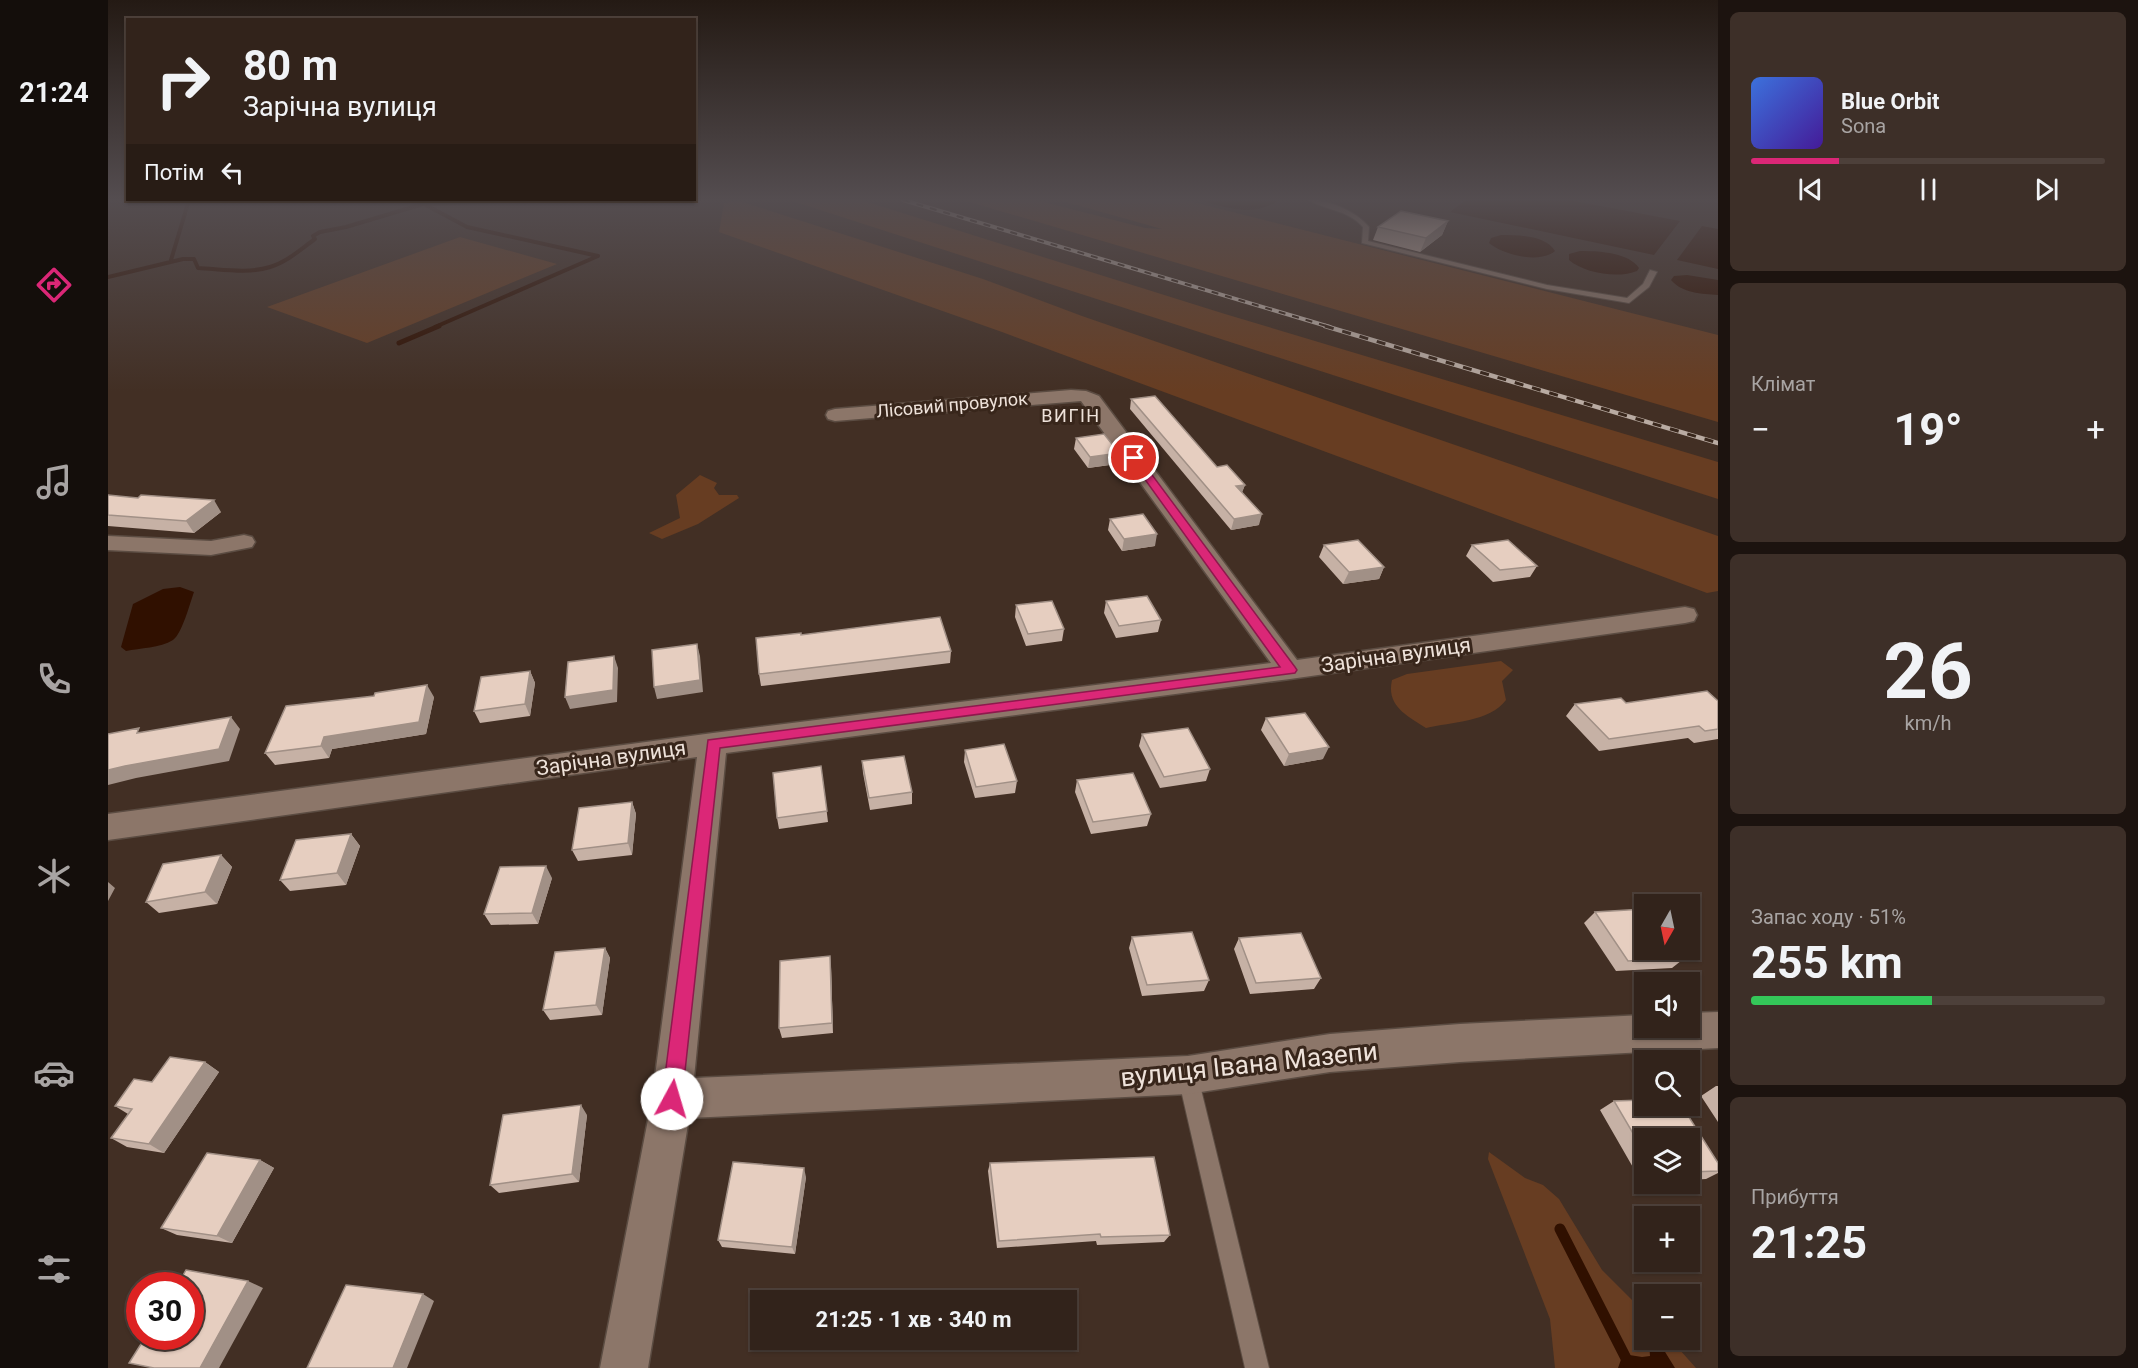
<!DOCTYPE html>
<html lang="uk">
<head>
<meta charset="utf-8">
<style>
	body { margin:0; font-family:Roboto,sans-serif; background:#3d2f28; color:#f1f3f6; height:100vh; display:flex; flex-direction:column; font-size:22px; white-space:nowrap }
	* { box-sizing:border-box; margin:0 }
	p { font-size:20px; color:#a8a4a3 }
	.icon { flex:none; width:33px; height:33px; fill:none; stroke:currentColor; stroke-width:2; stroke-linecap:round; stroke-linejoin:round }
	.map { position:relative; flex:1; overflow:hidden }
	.panel { display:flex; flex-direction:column; gap:12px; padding:12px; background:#1c130f; width:420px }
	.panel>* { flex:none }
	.hud { position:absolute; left:18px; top:18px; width:570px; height:183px; border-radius:0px; box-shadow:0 2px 4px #0004,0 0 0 2px #4d403a; background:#32231b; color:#f1f3f6; overflow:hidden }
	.needle { width:39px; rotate:189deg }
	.buttons { position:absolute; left:1526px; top:894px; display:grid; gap:12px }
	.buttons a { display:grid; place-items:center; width:66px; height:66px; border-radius:0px; background:#32231b; box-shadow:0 2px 4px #0004,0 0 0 2px #4d403a; font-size:30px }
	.speed { position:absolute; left:18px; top:1272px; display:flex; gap:12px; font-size:30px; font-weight:700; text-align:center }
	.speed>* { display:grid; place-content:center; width:78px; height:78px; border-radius:50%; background:#32231b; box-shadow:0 2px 4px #0004,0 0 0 2px #4d403a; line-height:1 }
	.speed .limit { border:9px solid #d22; background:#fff; color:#111 }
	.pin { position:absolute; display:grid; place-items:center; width:51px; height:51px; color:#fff; margin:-26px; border:3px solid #fff; border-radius:50%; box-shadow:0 2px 6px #0007 }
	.me { position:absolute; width:66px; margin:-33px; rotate:6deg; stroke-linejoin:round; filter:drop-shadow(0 0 4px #0008) }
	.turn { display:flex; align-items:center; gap:21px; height:126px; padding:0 18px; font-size:27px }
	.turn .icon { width:78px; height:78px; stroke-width:2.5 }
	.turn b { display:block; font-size:42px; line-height:51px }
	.then { display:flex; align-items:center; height:57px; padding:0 18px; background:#0003; gap:12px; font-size:22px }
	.big { font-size:45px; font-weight:700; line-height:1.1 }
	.panel .widget { flex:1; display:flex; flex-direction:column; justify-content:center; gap:9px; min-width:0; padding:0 21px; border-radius:9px; background:#3d2f28 }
	.panel .dial { align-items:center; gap:0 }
	.dial b { font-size:78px; line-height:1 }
	.song { display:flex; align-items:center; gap:18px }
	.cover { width:72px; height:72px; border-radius:9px; background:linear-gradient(135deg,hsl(220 70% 55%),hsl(260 70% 35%)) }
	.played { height:6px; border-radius:3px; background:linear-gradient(90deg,#db2777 25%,#4d403a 25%) }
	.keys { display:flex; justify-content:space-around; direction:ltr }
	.heat { display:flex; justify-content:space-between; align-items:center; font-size:33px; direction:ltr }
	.charge { height:9px; border-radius:4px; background:linear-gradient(90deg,#34c759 51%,#4d403a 0) }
	.trip { position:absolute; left:642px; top:1290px; width:327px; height:60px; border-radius:0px; background:#32231b; box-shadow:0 2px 4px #0004,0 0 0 2px #4d403a; font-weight:700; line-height:60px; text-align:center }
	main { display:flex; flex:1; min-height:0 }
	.dock { display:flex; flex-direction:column; width:108px; justify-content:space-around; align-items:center; background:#140e0b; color:#a8a4a3 }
	.dock .icon { width:42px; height:42px }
	.dock .current { color:#db2777 }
	.dock b { font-size:27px; color:#f1f3f6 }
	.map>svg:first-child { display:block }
</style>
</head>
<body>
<main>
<nav class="dock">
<b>21:24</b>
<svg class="icon current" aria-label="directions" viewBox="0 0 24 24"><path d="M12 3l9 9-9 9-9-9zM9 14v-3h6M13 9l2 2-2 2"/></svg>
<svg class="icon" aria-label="music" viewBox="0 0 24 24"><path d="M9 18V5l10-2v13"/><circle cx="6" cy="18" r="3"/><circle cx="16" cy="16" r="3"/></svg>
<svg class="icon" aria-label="phone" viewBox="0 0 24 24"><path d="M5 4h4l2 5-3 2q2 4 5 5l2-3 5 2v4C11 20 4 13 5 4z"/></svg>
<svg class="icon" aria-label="climate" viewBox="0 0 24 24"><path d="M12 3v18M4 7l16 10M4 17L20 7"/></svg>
<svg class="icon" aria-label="car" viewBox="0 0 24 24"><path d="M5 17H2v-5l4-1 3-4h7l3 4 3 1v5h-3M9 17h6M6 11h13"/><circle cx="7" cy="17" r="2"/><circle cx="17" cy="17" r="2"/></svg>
<svg class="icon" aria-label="filters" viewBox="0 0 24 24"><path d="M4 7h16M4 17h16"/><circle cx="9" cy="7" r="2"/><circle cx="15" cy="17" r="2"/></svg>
</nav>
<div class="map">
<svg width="1610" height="1368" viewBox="0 0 1610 1368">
	<rect width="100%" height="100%" fill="#422f24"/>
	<path fill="#673d22" d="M681,200H753L1117,314L1610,462V499Z
		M855,200H928L1037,228L1054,229L951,200H1077L1610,335V422Z
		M631,201L875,279L974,316L1610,536V591L1599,593L894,332L611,232L616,203Z
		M352,237L449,264L259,343L159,307Z
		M592,475L609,483L606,488L611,495H629L631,498L590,524L554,539L541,533L572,518L568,495Z
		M1393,661L1405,670L1394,681L1398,700C1382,722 1343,722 1318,728C1299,716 1278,706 1284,680L1299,674Z
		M1381,1152L1417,1178L1435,1185L1451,1199L1494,1270L1536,1312V1340H1563L1588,1368H1447L1442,1319L1380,1159Z"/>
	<path fill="#301000" d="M1090,200H1171C1146,218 1117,207 1090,200Z
		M1358,200H1461L1572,221L1546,255L1342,212Z
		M1594,226L1610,229V269L1569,260Z
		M1393,235C1409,235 1438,235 1447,251C1432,264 1395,255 1381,243L1383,238Z
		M1472,251C1490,251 1520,252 1531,268L1529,271C1510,279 1476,273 1461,260V254Z
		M1579,275L1610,280V295C1594,294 1574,293 1563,280L1566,276Z
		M72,587L86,592C82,603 74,634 65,640C52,648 32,648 18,651L13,647L25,604L55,589Z
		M1541,1342L1554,1347L1567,1368H1510L1515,1354L1534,1357L1542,1356Z"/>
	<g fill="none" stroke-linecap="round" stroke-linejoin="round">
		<path stroke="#301000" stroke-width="4" d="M316,204L359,227L490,256L327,327
			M63,260L81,200
			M0,277L75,259H86L90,268C113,269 140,274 162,267C179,262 193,249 207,239L205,236L212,232L238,227L315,204L430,200"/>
		<path stroke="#301000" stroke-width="5" d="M291,343L331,326"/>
		<path stroke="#301000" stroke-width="11" d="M1452,1229L1523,1368"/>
		<g stroke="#5b4c42" stroke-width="2">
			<path id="service" d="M1200,200C1220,199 1248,211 1261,227L1260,241L1439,285L1519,298L1535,284L1542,270L1549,272L1541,287L1521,303L1439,289L1254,243L1255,227C1240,210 1218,210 1200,200Z
				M1080,1067L1087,1070L1090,1077L1161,1368H1137L1070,1077L1073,1070Z"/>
		</g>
		<g stroke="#5b4c42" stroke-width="3">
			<path id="minor" d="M963,390L978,391L991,396L1189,660L1577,607L1586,609L1589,615L1586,621L1577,623L1182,679L618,753L586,1078L1080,1056L1222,1034L1352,1024L1536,1015V1028H1581V1013L1610,1012V1048L1352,1062L1222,1072L1080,1094L581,1118L540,1368H492L544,1099L589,757L0,840V814L605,733L1163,663L973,401L727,421L720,419L718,415L720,411L727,409Z
				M136,535L144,537L147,542L144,547L103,555L0,550V536L103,541Z"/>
		</g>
		<use href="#service" fill="#8c7669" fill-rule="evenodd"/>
		<use href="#minor" fill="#8c7669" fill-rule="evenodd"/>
		<g stroke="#b9aba2" stroke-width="4">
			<path id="rail-far1" d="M795,200L1222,327"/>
		</g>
		<g stroke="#b9aba2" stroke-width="4.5">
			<path id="rail" d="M1217,326L1610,443"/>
		</g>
		<use href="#rail-far1" stroke="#38261b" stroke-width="2" stroke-dasharray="7" stroke-linecap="butt"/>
		<use href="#rail" stroke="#38261b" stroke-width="3" stroke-dasharray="9" stroke-linecap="butt"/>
	</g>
	<path fill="#c6b1a5" d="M1340,221L1334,235L1312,252L1265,240L1270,227Z
		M1023,399L1109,467L1137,485L1134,492L1151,525L1123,530L1022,409Z
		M968,438L1011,453L1009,464L980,468L966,449Z
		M0,495L113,512L86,533L0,526Z
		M1002,519L1047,546L1014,551L1000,530Z
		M1216,545L1276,567L1271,579L1235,584L1211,557Z
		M1364,545L1429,566L1422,577L1385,582L1358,556Z
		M998,601L1053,620L1050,632L1008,638L996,613Z
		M908,605L956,629L954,641L918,646L907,617Z
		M693,635L843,651L842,663L653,686L651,674Z
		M422,671L427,683L422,716L372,723L366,711Z
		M326,697L318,734L224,749L221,758L167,765L157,753Z
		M1610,701V739L1586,743L1580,738L1491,751L1458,716L1467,704Z
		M1158,718L1215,759L1176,766L1153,730Z
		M1034,734L1102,769L1098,781L1052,788L1031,746Z
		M857,750L909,781L907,793L867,798L856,762Z
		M754,761L804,792V804L762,810L755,773Z
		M713,766L720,822L671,829L669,818Z
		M969,780L1043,814L1039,826L983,834L967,792Z
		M524,802L528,814L524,855L470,861L464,850Z
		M243,834L252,846L238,885L182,891L172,880Z
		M113,855L124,867L109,904L51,913L38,902Z
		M444,878L430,924L383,925L376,914Z
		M1487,912L1578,957L1564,968L1508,971L1476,923Z
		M1024,937L1101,980L1096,991L1034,996L1021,948Z
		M1131,938L1213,978L1206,989L1142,994L1126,949Z
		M497,948L502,958L494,1015L442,1020L435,1010Z
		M723,967L725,1033L674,1038L671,1028Z
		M97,1062L111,1072L56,1153L19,1147L3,1138L20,1114L7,1106Z
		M1608,1086H1610V1122L1593,1096Z
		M1536,1100V1106H1574L1610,1163V1173L1598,1179L1581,1180V1138H1536V1183H1534L1492,1110L1506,1101Z
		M479,1115L471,1182L391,1193L382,1185Z
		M152,1160L166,1168L124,1243L69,1235L53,1228Z
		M882,1163L1062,1235L1056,1242L989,1245L988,1241L889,1248L880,1171Z
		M698,1177L687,1254L614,1247L610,1240Z"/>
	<path fill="#a19086" d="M1340,221L1334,235L1312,252L1318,238Z
		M1011,453L1009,464L980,468L982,457Z
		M1137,485L1133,495L1128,486Z
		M106,500L113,512L86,533L78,521Z
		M1154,514L1151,525L1123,530L1126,519Z
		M1049,534L1047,546L1014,551L1016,539Z
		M1276,567L1271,579L1235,584L1241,572Z
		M589,644L592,656L595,692L549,699L546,687Z
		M506,656L510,668L509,702L462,709L457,697Z
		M422,671L427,683L422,716L417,704Z
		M319,685L326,697L318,734L224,749L221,758L213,746L216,737Z
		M123,717L132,729L121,761L28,778L0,785V770Z
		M1221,747L1215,759L1176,766L1181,754Z
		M524,802L528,814L524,855L520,843Z
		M243,834L252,846L238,885L229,873Z
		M113,855L124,867L109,904L97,892Z
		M438,866L444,878L430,924L424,913Z
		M0,882L7,888L0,901Z
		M497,948L502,958L494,1015L488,1005Z
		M722,956L723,967L725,1033L724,1023Z
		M97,1062L111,1072L56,1153L41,1144Z
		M473,1105L479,1115L471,1182L464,1174Z
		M152,1160L166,1168L124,1243L109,1236Z
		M696,1168L698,1177L687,1254L684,1247Z
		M140,1281L155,1288L111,1368H92Z
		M315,1294L326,1301L299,1368H285Z"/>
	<path fill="#e6cec0" stroke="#a19086" stroke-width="1.5" d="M1293,211L1340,221L1318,238L1270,227Z
		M1047,396L1109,467L1119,465L1137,485L1128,486L1154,514L1126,519L1023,399Z
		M996,434L1011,453L982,457L968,438Z
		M0,495L30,498L33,495L106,500L78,521L0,515Z
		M1035,514L1049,534L1016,539L1002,519Z
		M1250,540L1276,567L1241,572L1216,545Z
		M1400,540L1429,566L1392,570L1364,545Z
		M1039,596L1053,620L1011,626L998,601Z
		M944,601L956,629L920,634L908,605Z
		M832,617L843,651L651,674L648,638L693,633V635Z
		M589,644L592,680L546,687L544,650Z
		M506,656L505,690L457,697L460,662Z
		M422,671L417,704L366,711L373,677Z
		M319,685L311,722L216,737L213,746L157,753L178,706L266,696L267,693Z
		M1599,691L1610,701V729L1597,731L1591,726L1501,739L1467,704L1513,698L1518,703Z
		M1197,713L1221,747L1181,754L1158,718Z
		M123,717L111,749L17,766L0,770V734L31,728L29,733Z
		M1080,728L1102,769L1056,777L1034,734Z
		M896,744L909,781L868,787L857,750Z
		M796,756L804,792L761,798L754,761Z
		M713,766L719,811L669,818L665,773Z
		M1025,773L1043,814L985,822L969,780Z
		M524,802L520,843L464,850L471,808Z
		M243,834L229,873L172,880L188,840Z
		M113,855L97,892L38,902L55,864Z
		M438,866L424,913L376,914L392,867Z
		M1536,909V950H1572L1578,957L1520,961L1487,912Z
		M1084,932L1101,980L1039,985L1024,937Z
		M1193,933L1213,978L1148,983L1131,938Z
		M497,948L488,1005L435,1010L447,952Z
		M722,956L724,1023L671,1028L672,961Z
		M62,1057L97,1062L41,1144L3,1138L24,1109L7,1106L26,1079L44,1082Z
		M1536,1100V1106H1574L1610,1163V1171L1581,1172V1138H1536V1152L1506,1101Z
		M473,1105L464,1174L382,1185L395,1115Z
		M99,1153L152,1160L109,1236L53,1228Z
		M1046,1157L1062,1235L993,1237L992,1234L891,1241L882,1163Z
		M625,1162L696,1168L684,1247L610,1240Z
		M78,1270L140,1281L92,1368H46L21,1363L38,1336H82V1286H69Z
		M238,1285L315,1294L285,1368H199Z"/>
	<linearGradient id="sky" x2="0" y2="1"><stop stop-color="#241a14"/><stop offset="0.51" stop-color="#544d50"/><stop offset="1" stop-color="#544d50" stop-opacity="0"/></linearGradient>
	<rect width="1610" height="391" fill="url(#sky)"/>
	<path fill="#db2777" stroke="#8e194d" stroke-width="1.5" d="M1023,456H1030L1187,667L1189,670L1187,673L612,748L574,1099L571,1106L564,1109L557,1106L554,1099L600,740L1172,667L1023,460Z"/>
	<g text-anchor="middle" stroke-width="6" stroke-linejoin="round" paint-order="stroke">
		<g font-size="18" fill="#eee2da" stroke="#38261b">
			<text transform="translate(844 405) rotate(-5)" y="6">Лісовий провулок</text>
		</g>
		<g font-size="18" letter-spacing="1.5" fill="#eee2da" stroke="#38261b">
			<text x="963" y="422">ВИГІН</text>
		</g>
		<g font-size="21" fill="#eee2da" stroke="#38261b">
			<text transform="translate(1288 655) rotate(-8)" y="7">Зарічна вулиця</text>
			<text transform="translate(503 758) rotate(-8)" y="7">Зарічна вулиця</text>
		</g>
		<g font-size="26" fill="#eee2da" stroke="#38261b">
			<text transform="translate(1141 1064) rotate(-6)" y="9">вулиця Івана Мазепи</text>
		</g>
	</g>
</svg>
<div class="buttons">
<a><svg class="needle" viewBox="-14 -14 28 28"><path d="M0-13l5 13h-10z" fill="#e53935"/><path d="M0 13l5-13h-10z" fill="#a8a4a3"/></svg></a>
<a><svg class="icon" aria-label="sound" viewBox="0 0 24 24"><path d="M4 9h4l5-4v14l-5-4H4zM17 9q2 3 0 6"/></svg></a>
<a><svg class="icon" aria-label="search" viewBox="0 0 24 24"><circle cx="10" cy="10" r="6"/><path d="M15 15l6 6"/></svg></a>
<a><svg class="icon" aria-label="layers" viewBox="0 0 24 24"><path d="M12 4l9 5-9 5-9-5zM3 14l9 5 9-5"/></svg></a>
<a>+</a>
<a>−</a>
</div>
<div class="speed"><div class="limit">30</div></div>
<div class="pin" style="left:1026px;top:458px;background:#d93025"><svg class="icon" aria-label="arrive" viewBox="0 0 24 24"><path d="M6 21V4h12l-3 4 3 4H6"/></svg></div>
<svg class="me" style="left:564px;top:1099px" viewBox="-20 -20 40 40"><circle r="19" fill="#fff"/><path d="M0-13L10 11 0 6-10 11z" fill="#db2777"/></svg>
<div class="trip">21:25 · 1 хв · 340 m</div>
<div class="hud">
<div class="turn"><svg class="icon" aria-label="right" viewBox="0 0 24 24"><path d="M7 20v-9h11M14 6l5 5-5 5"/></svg><div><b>80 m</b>Зарічна вулиця</div></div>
<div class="then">Потім<svg class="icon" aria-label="left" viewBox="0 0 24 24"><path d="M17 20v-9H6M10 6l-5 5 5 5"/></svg></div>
</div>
</div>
<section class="panel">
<div class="widget">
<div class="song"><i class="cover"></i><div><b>Blue Orbit</b><p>Sona</p></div></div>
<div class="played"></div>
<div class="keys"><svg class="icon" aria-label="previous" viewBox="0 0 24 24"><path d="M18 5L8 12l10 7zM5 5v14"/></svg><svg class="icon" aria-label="pause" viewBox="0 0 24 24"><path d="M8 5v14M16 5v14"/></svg><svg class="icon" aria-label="next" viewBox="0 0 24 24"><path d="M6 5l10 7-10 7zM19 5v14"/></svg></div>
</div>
<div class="widget"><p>Клімат</p>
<div class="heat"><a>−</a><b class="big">19°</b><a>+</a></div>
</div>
<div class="widget dial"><b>26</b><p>km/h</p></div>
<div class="widget"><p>Запас ходу · 51%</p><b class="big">255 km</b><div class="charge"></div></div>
<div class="widget"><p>Прибуття</p><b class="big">21:25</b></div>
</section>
</main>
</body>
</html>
